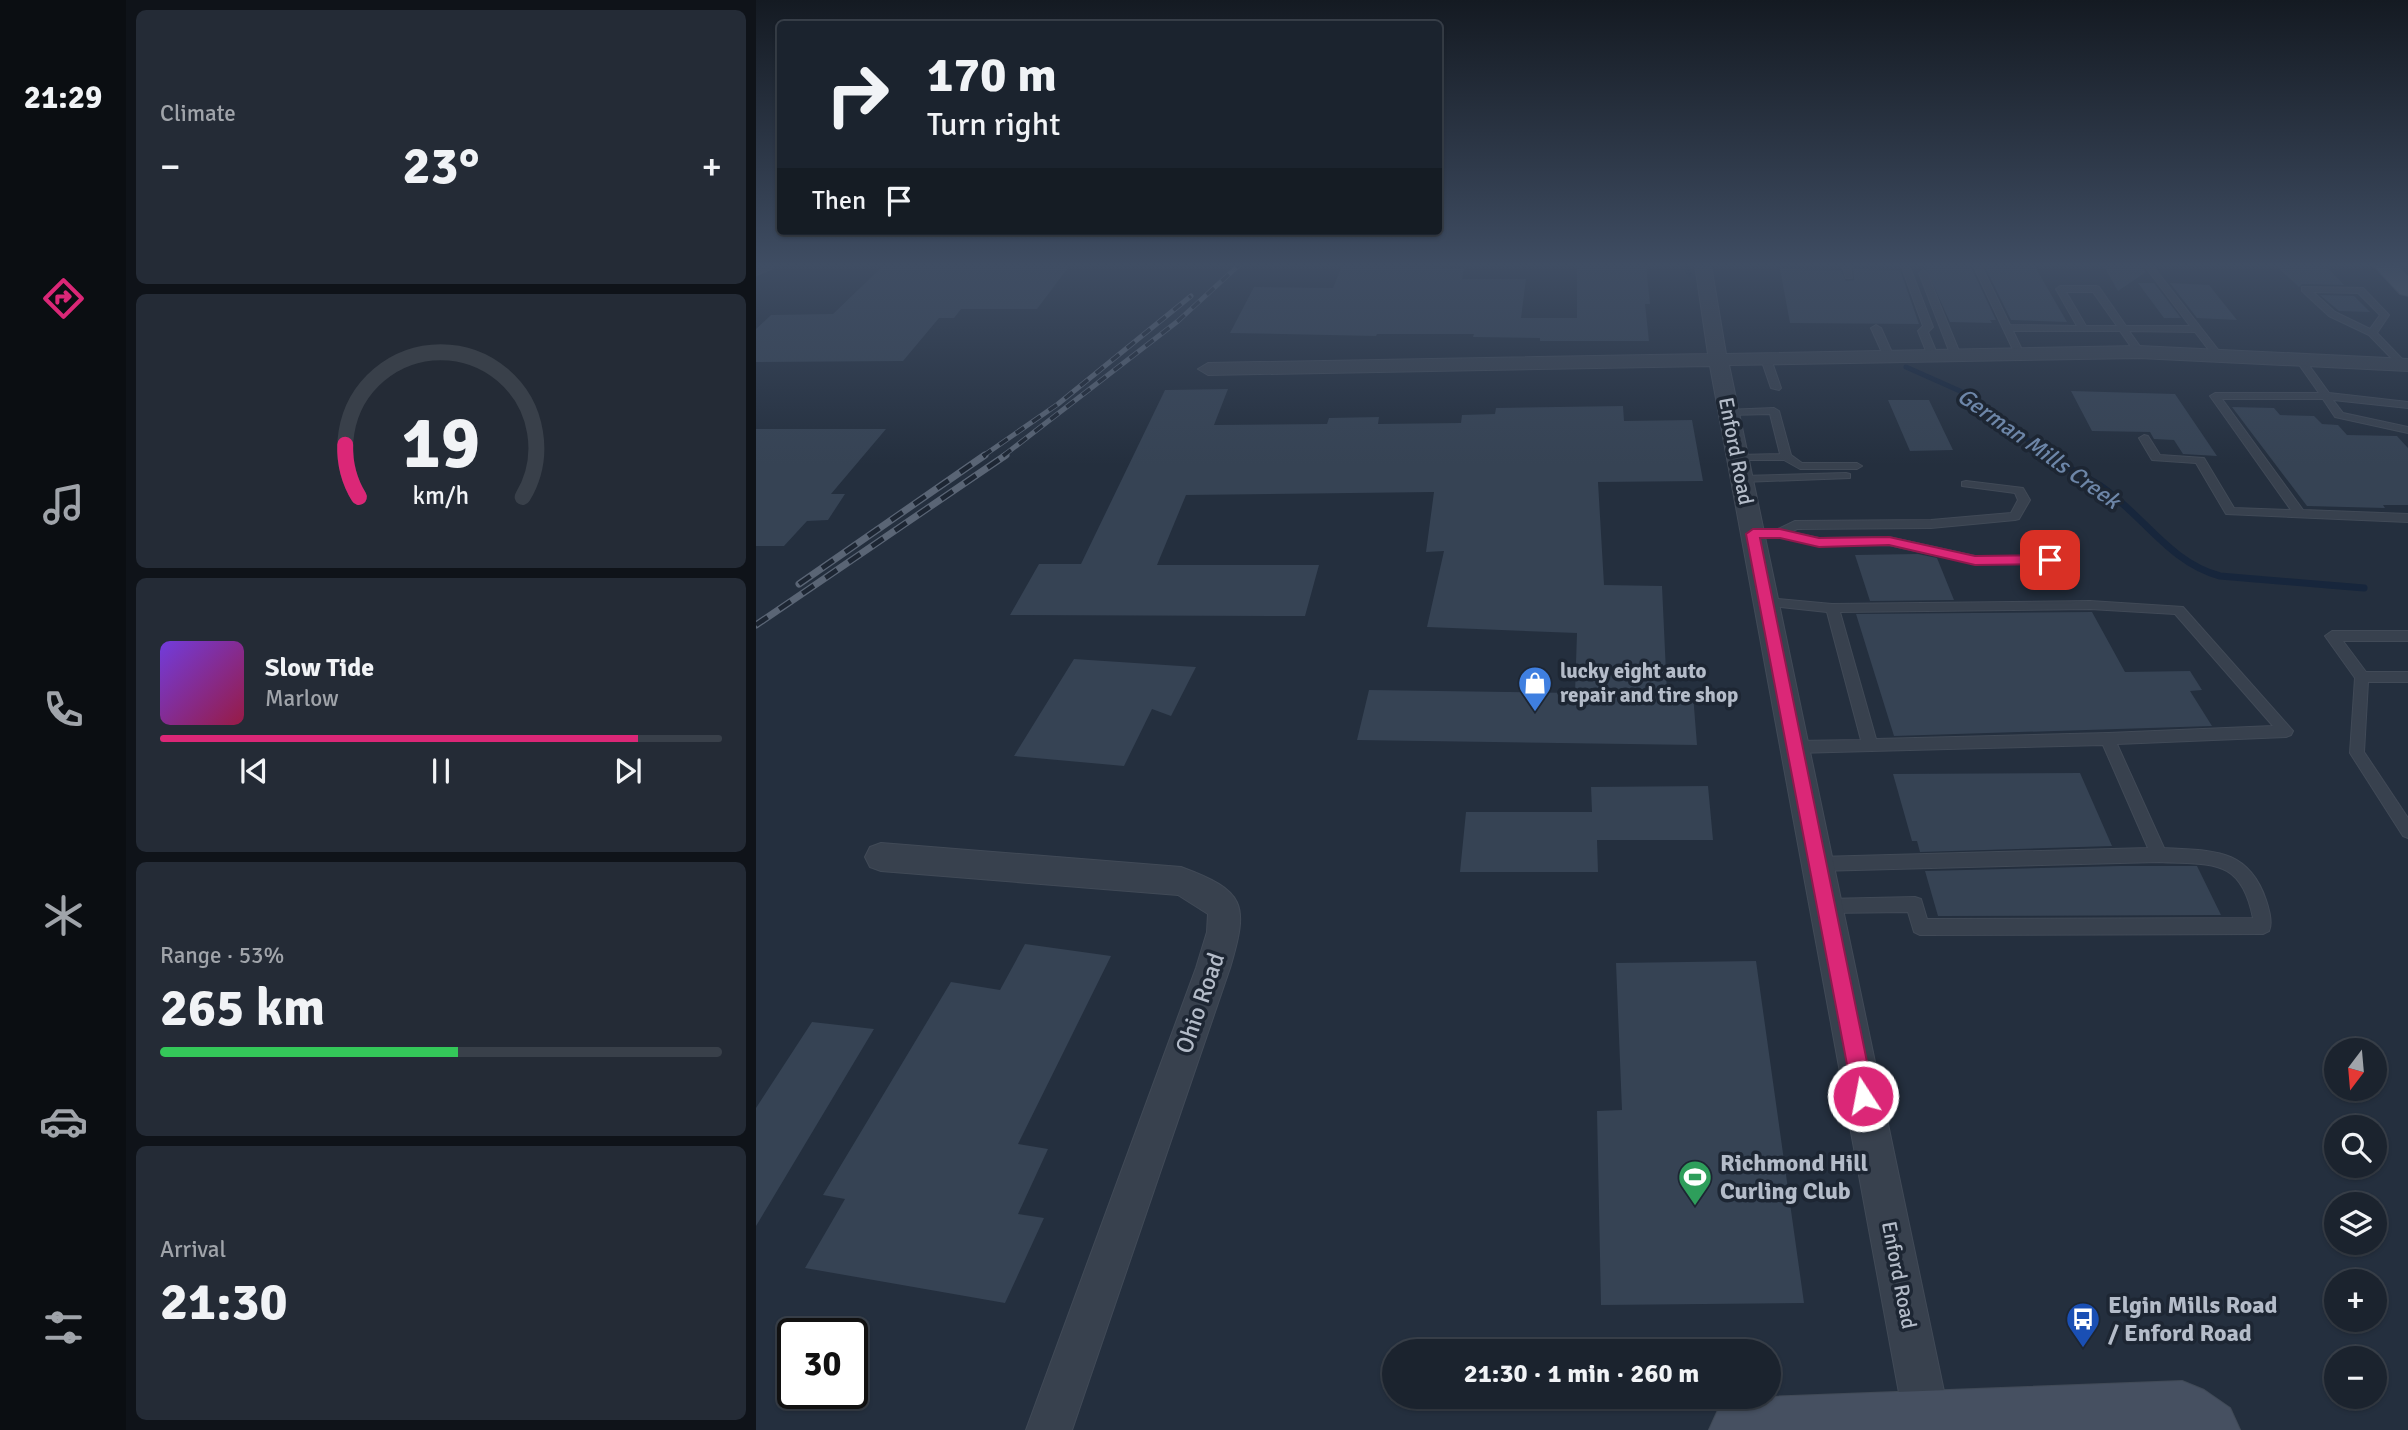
<!DOCTYPE html>
<html lang="en">
<head>
<meta charset="utf-8">
<style>
	body { margin:0; font-family:Signika,sans-serif; background:#242b36; color:#f1f3f6; height:100vh; display:flex; flex-direction:column; font-size:26px; white-space:nowrap }
	* { box-sizing:border-box; margin:0 }
	p { font-size:23px; color:#a0a4aa }
	.icon { flex:none; width:38px; height:38px; fill:none; stroke:currentColor; stroke-width:2; stroke-linecap:round; stroke-linejoin:round }
	.map { position:relative; flex:1; overflow:hidden }
	.panel { display:flex; flex-direction:column; gap:10px; padding:10px; background:#0f1319; width:630px }
	.panel>* { flex:none }
	.guide { position:absolute; left:21px; top:21px; width:665px; height:214px; border-radius:7px; box-shadow:0 2px 5px #0004,0 0 0 2px #39404a; background:#1b232e; color:#f1f3f6; overflow:hidden }
	.needle { width:46px; rotate:196deg }
	.tools { position:absolute; left:1568px; top:1038px; display:grid; gap:14px }
	.tools a { display:grid; place-items:center; width:63px; height:63px; border-radius:50%; background:#1b232e; box-shadow:0 2px 5px #0004,0 0 0 2px #39404a; font-size:35px }
	.speed { position:absolute; left:21px; top:1318px; display:flex; gap:14px; font-size:35px; font-weight:700; text-align:center }
	.speed>* { display:grid; place-content:center; width:91px; height:91px; border-radius:50%; background:#1b232e; box-shadow:0 2px 5px #0004,0 0 0 2px #39404a; line-height:1 }
	.speed .limit { border:4px solid #111; border-radius:10px; background:#fff; color:#111 }
	.pin { position:absolute; display:grid; place-items:center; width:60px; height:60px; color:#fff; margin:-30px; border-radius:14px; box-shadow:0 4px 10px #0006 }
	.me { position:absolute; width:77px; margin:-38px; rotate:349deg; stroke-linejoin:round; filter:drop-shadow(0 0 5px #0008) }
	.turn { display:flex; align-items:center; gap:24px; height:147px; padding:0 35px; font-size:32px }
	.turn .icon { width:91px; height:91px; stroke-width:2.5 }
	.turn b { display:block; font-size:49px; line-height:60px }
	.then { display:flex; align-items:center; height:66px; padding:0 35px; background:#0003; gap:14px; font-size:26px }
	.big { font-size:52px; font-weight:700; line-height:1.1 }
	.panel .card { flex:1; display:flex; flex-direction:column; justify-content:center; gap:10px; min-width:0; padding:0 24px; border-radius:10px; background:#242b36 }
	.panel .dial { align-items:center; gap:0 }
	.dial svg { height:182px; overflow:visible; fill:none; stroke:#39404a; stroke-width:7; stroke-linecap:round; text-anchor:middle }
	.dial text { fill:#f1f3f6; stroke:none }
	.song { display:flex; align-items:center; gap:21px }
	.cover { width:84px; height:84px; border-radius:10px; background:linear-gradient(135deg,hsl(260 70% 55%),hsl(340 70% 35%)) }
	.played { height:7px; border-radius:4px; background:linear-gradient(90deg,#db2777 85%,#39404a 85%) }
	.keys { display:flex; justify-content:space-around; direction:ltr }
	.heat { display:flex; justify-content:space-between; align-items:center; font-size:38px; direction:ltr }
	.charge { height:10px; border-radius:5px; background:linear-gradient(90deg,#34c759 53%,#39404a 0) }
	.trip { position:absolute; left:626px; top:1339px; width:399px; height:70px; border-radius:35px; background:#1b232e; box-shadow:0 2px 5px #0004,0 0 0 2px #39404a; font-weight:700; line-height:70px; text-align:center }
	main { display:flex; flex:1; min-height:0 }
	.tab-bar { display:flex; flex-direction:column; width:126px; justify-content:space-around; align-items:center; background:#0b0e12; color:#a0a4aa }
	.tab-bar .icon { width:49px; height:49px }
	.tab-bar .selected { color:#db2777 }
	.tab-bar b { font-size:32px; color:#f1f3f6 }
	.map>svg:first-child { display:block }
</style>
</head>
<body>
<main>
<nav class="tab-bar">
<b>21:29</b>
<svg class="icon selected" aria-label="directions" viewBox="0 0 24 24"><path d="M12 3l9 9-9 9-9-9zM9 14v-3h6M13 9l2 2-2 2"/></svg>
<svg class="icon" aria-label="music" viewBox="0 0 24 24"><path d="M9 18V5l10-2v13"/><circle cx="6" cy="18" r="3"/><circle cx="16" cy="16" r="3"/></svg>
<svg class="icon" aria-label="phone" viewBox="0 0 24 24"><path d="M5 4h4l2 5-3 2q2 4 5 5l2-3 5 2v4C11 20 4 13 5 4z"/></svg>
<svg class="icon" aria-label="climate" viewBox="0 0 24 24"><path d="M12 3v18M4 7l16 10M4 17L20 7"/></svg>
<svg class="icon" aria-label="car" viewBox="0 0 24 24"><path d="M5 17H2v-5l4-1 3-4h7l3 4 3 1v5h-3M9 17h6M6 11h13"/><circle cx="7" cy="17" r="2"/><circle cx="17" cy="17" r="2"/></svg>
<svg class="icon" aria-label="filters" viewBox="0 0 24 24"><path d="M4 7h16M4 17h16"/><circle cx="9" cy="7" r="2"/><circle cx="15" cy="17" r="2"/></svg>
</nav>
<section class="panel">
<div class="card"><p>Climate</p>
<div class="heat"><a>−</a><b class="big">23°</b><a>+</a></div>
</div>
<div class="card dial"><svg viewBox="0 0 100 80">
<path d="M14 69A42 42 0 1 1 86 69"/>
<path d="M14 69A42 42 0 0 1 8 46" stroke="#db2777"/>
<text x="50" y="56" font-size="32" font-weight="700">19</text>
<text x="50" y="72" font-size="11">km/h</text>
</svg></div>
<div class="card">
<div class="song"><i class="cover"></i><div><b>Slow Tide</b><p>Marlow</p></div></div>
<div class="played"></div>
<div class="keys"><svg class="icon" aria-label="previous" viewBox="0 0 24 24"><path d="M18 5L8 12l10 7zM5 5v14"/></svg><svg class="icon" aria-label="pause" viewBox="0 0 24 24"><path d="M8 5v14M16 5v14"/></svg><svg class="icon" aria-label="next" viewBox="0 0 24 24"><path d="M6 5l10 7-10 7zM19 5v14"/></svg></div>
</div>
<div class="card"><p>Range · 53%</p><b class="big">265 km</b><div class="charge"></div></div>
<div class="card"><p>Arrival</p><b class="big">21:30</b></div>
</section>
<div class="map">
<svg width="1652" height="1430" viewBox="0 0 1652 1430">
	<rect width="100%" height="100%" fill="#242f3e"/>
	<g fill="none" stroke-linecap="round" stroke-linejoin="round">
		<path stroke="#17263c" stroke-width="5" d="M929,265L933,274
			M1150,367L1204,391L1294,456"/>
		<path stroke="#17263c" stroke-width="7" d="M1291,455C1308,467 1326,474 1343,485C1386,513 1412,562 1464,576L1608,588"/>
	</g>
	<path fill="#364354" d="M128,265H314L281,309H205L198,318H183L147,361L0,362V329L15,315L77,314Z
		M821,265H890L894,304H889L893,341H784V338L717,337L718,334H621L620,336L474,333L498,287L577,288L586,266L708,268L706,279H770L765,318H821Z
		M1168,265H1214L1240,320H1234L1236,323L1194,322Z
		M1228,265H1278L1311,322L1255,320Z
		M1347,265H1385L1390,272L1362,291Z
		M1519,265H1569L1588,285L1546,284L1543,287Z
		M1024,269L1085,270L1090,281L1098,280L1097,269L1144,270L1163,324L1034,323Z
		M1382,283H1398L1425,318H1408Z
		M1414,283L1453,285L1481,320L1441,318Z
		M1564,295L1598,296L1614,312L1583,311Z
		M472,389L458,425L571,424L573,418L623,417L622,424L705,423L706,415L739,414L740,408L867,406L868,421L936,420L947,481L842,482L848,585L906,586L911,694H937L941,745L601,740L613,690L819,693L821,633L671,627L688,551L670,552L678,492L430,495L401,565H563L549,616L254,615L283,564H325L409,390Z
		M1315,391L1419,394L1461,456L1427,454L1418,440L1398,439L1394,432L1336,431Z
		M1132,400H1173L1197,450L1154,451Z
		M1476,407L1518,408L1524,415L1558,416L1566,424L1582,425L1591,435L1641,436L1652,448V505H1627L1629,508L1551,506Z
		M0,429H130L75,494H89L72,520L51,521L28,546H0Z
		M1162,554L1181,558L1198,600L1114,601L1099,555Z
		M1336,612L1369,672L1434,671L1446,690L1434,691L1456,726L1138,736L1100,614Z
		M318,659L440,667L415,716L396,709L368,766L258,756Z
		M1324,773L1356,846L1164,852L1161,841H1156L1137,774Z
		M952,786L957,840H841L842,872H704L710,812H836L835,787Z
		M1364,866H1441L1465,915L1182,916L1169,871Z
		M269,944L355,956L262,1144L292,1149L262,1214L288,1218L249,1303L49,1268L89,1199L67,1195L195,982L244,990Z
		M1000,961L1048,1303L845,1305L841,1111L866,1110L860,963Z
		M56,1022L118,1029L0,1226V1108Z"/>
	<g fill="none" stroke-linecap="round" stroke-linejoin="round">
		<g stroke="#414a57" stroke-width="2">
			<path id="service" d="M1086,265H1094L1096,278H1090Z
				M1145,265H1153L1177,327L1172,332L1182,356L1180,358L1172,356L1162,331L1167,326Z
				M1217,265H1225L1254,325L1321,326L1300,289L1304,286H1340L1343,287L1370,326H1434L1388,265H1396L1467,356L1459,358L1439,332L1373,331L1388,352L1383,355L1380,354L1364,331H1257L1268,354L1260,356ZM1310,292H1337L1361,326H1330Z
				M1643,265H1652V272Z
				M1167,270L1171,273L1205,356L1203,358L1195,356L1163,273Z
				M1546,287L1607,288L1633,315L1621,333L1649,362V366H1643L1613,335L1573,316L1546,291ZM1557,292L1602,293L1624,315L1614,329L1579,312Z
				M1120,325L1125,328L1138,357L1136,359L1128,357L1115,328Z
				M1544,356L1547,357L1573,393L1652,402V408L1577,400L1587,413L1652,427V433L1579,417L1567,399H1466L1547,510L1652,514V522L1470,514L1440,463L1396,460L1383,438L1388,435L1392,436L1404,455L1448,458L1478,508L1535,510L1454,396L1459,393H1563L1539,359Z
				M1007,357L1015,359L1025,388L1023,390L1015,388L1005,359Z
				M1018,408L1023,411L1035,455L1046,463H1101L1106,466L1101,469H1044L1028,460H978V456L982,455L1024,454L1014,414L973,415L969,414V410Z
				M1090,473L1094,474V478L986,482L980,479L986,476Z
				M1210,481L1267,488L1274,500L1263,519L1259,520L1175,528L1041,529L1035,532L1063,538L1133,537L1219,556H1294L1300,560L1298,563L1219,564L1133,545L1063,546L1024,537L997,538L991,534L997,530L1022,529L1039,521L1175,520L1255,513L1262,500L1259,493L1206,486V482Z
				M1010,598L1076,604L1334,601L1427,607L1537,731L1535,735L1530,737L1361,744L1408,848C1455,851 1492,847 1510,900C1513,909 1517,923 1513,931L1507,934L1164,935L1158,932L1152,912L1070,913L1064,911L1062,906L1064,901L1070,899L1159,897L1165,899L1171,919L1497,918C1485,857 1455,865 1403,862L1062,871L1056,869L1054,864L1056,859L1062,857L1392,848L1347,745L1039,753L1034,751L1032,747L1034,743L1039,741L1105,740L1071,612L1006,605L1004,602L1006,599ZM1334,609L1419,614L1517,726L1352,733L1120,739L1084,612Z
				M1576,631H1652V641H1587L1610,672H1652V682H1612L1608,752L1652,818V838L1647,836L1594,753L1599,678L1569,636Z"/>
		</g>
		<g stroke="#414a57" stroke-width="2">
			<path id="minor" d="M939,265H955L970,354L1383,346L1652,359V371L1383,358L973,365L1194,1420L1190,1430H1152L1148,1420L954,366L452,375L442,369L452,363L952,354Z
				M125,843L425,867C490,891 493,904 474,968L316,1430H270L440,968L451,932L452,914L422,895L125,871L114,867L109,857L114,847Z"/>
		</g>
		<g stroke="#414a57" stroke-width="2">
			<path id="tertiary" d="M0,265H18L15,269L0,275Z"/>
		</g>
		<g stroke="#414a57" stroke-width="2">
			<path id="secondary" d="M1426,1381L1448,1390L1474,1408L1484,1430H953L963,1408L985,1398Z"/>
		</g>
		<g stroke="#414a57" stroke-width="2">
			<path id="primary" d="M1617,265H1641L1652,276V296L1644,294Z"/>
		</g>
		<use href="#service" fill="#38414e" fill-rule="evenodd"/>
		<use href="#minor" fill="#38414e" fill-rule="evenodd"/>
		<use href="#tertiary" fill="#38414e" fill-rule="evenodd"/>
		<use href="#secondary" fill="#465061" fill-rule="evenodd"/>
		<use href="#primary" fill="#56606e" fill-rule="evenodd"/>
		<g stroke="#5a6575" stroke-width="5">
			<path id="rail-far1" d="M227,456L302,404L435,296
				M247,456L422,321L483,265"/>
		</g>
		<g stroke="#5a6575" stroke-width="7">
			<path id="rail" d="M43,584L229,455
				M0,625L250,455"/>
		</g>
		<use href="#rail-far1" stroke="#1d2633" stroke-width="3.5" stroke-dasharray="10" stroke-linecap="butt"/>
		<use href="#rail" stroke="#1d2633" stroke-width="4.5" stroke-dasharray="14" stroke-linecap="butt"/>
	</g>
	<linearGradient id="sky" x2="0" y2="1"><stop stop-color="#141a22"/><stop offset="0.57" stop-color="#3f4d63"/><stop offset="1" stop-color="#3f4d63" stop-opacity="0"/></linearGradient>
	<rect width="1652" height="465" fill="url(#sky)"/>
	<path fill="#db2777" stroke="#8e194d" stroke-width="2" d="M1024,529L1063,538L1133,537L1219,556L1294,555L1301,560L1294,564L1219,565L1133,545L1063,547L1024,538H1004L1118,1096L1115,1103L1107,1106L1100,1103L1097,1096L990,534L997,529Z"/>
	<defs>
		<g id="shop-pin" transform="scale(1.75)"><path d="M0 17L-7.5 6A9.5 9.5 0 1 1 7.5 6Z" fill="#3f7fe0" stroke="#1d2633"/><path d="M-5-2.5h2.3a2.7 3.5 0 0 1 5.4 0H5L5.5 6h-11ZM-1.5-2.5h3a1.5 2.3 0 0 0-3 0Z" fill="#fff"/></g>
		<g id="stadium-pin" transform="scale(1.75)"><path d="M0 17L-7.5 6A9.5 9.5 0 1 1 7.5 6Z" fill="#2e9e5b" stroke="#1d2633"/><path d="M0-5a6.5 5 0 1 0 0 10a6.5 5 0 1 0 0-10ZM-3.5-1.8h7v3.6h-7Z" fill="#fff"/></g>
		<g id="bus-pin" transform="scale(1.75)"><path d="M0 17L-7.5 6A9.5 9.5 0 1 1 7.5 6Z" fill="#1a4fb4" stroke="#1d2633"/><path d="M-5-6H5V4H4V6H2V4H-2V6H-4V4H-5ZM-3.5-4V0h7V-4ZM-3.5 1.2v1.5H-2V1.2ZM2 1.2v1.5H3.5V1.2Z" fill="#fff"/></g>
	</defs>
	<g fill-rule="evenodd">
		<use href="#shop-pin" x="779" y="683"/>
		<use href="#stadium-pin" x="939" y="1177"/>
		<use href="#bus-pin" x="1327" y="1319"/>
	</g>
	<g text-anchor="middle" stroke-width="7" stroke-linejoin="round" paint-order="stroke">
		<g font-size="21" fill="#b4bcc9" stroke="#1d2633">
			<text transform="translate(980 451) rotate(79)" y="7">Enford Road</text>
			<text transform="translate(1143 1275) rotate(79)" y="7">Enford Road</text>
		</g>
		<g font-size="21" font-weight="bold" fill="#b4bcc9" stroke="#1d2633" text-anchor="start">
			<text x="804" y="678">lucky eight auto<tspan x="804" dy="24">repair and tire shop</tspan></text>
		</g>
		<g font-size="23" font-style="italic" fill="#6d86a8" stroke="#1d2633">
			<text transform="translate(1283 448) rotate(35)" y="8">German Mills Creek</text>
		</g>
		<g font-size="24" fill="#b4bcc9" stroke="#1d2633">
			<text transform="translate(444 1003) rotate(-71)" y="8">Ohio Road</text>
		</g>
		<g font-size="24" font-weight="bold" fill="#b4bcc9" stroke="#1d2633" text-anchor="start">
			<text x="964" y="1171">Richmond Hill<tspan x="964" dy="28">Curling Club</tspan></text>
			<text x="1352" y="1313">Elgin Mills Road<tspan x="1352" dy="28">/ Enford Road</tspan></text>
		</g>
	</g>
</svg>
<div class="tools">
<a><svg class="needle" viewBox="-14 -14 28 28"><path d="M0-13l5 13h-10z" fill="#e53935"/><path d="M0 13l5-13h-10z" fill="#a0a4aa"/></svg></a>
<a><svg class="icon" aria-label="search" viewBox="0 0 24 24"><circle cx="10" cy="10" r="6"/><path d="M15 15l6 6"/></svg></a>
<a><svg class="icon" aria-label="layers" viewBox="0 0 24 24"><path d="M12 4l9 5-9 5-9-5zM3 14l9 5 9-5"/></svg></a>
<a>+</a>
<a>−</a>
</div>
<div class="speed"><div class="limit">30</div></div>
<div class="pin" style="left:1294px;top:560px;background:#d93025"><svg class="icon" aria-label="arrive" viewBox="0 0 24 24"><path d="M6 21V4h12l-3 4 3 4H6"/></svg></div>
<svg class="me" style="left:1107px;top:1096px" viewBox="-20 -20 40 40"><circle r="17" fill="#db2777" stroke="#fff" stroke-width="3"/><path d="M0-11L8 9 0 5-8 9z" fill="#fff"/></svg>
<div class="trip">21:30 · 1 min · 260 m</div>
<div class="guide">
<div class="turn"><svg class="icon" aria-label="right" viewBox="0 0 24 24"><path d="M7 20v-9h11M14 6l5 5-5 5"/></svg><div><b>170 m</b>Turn right</div></div>
<div class="then">Then<svg class="icon" aria-label="arrive" viewBox="0 0 24 24"><path d="M6 21V4h12l-3 4 3 4H6"/></svg></div>
</div>
</div>
</main>
</body>
</html>
